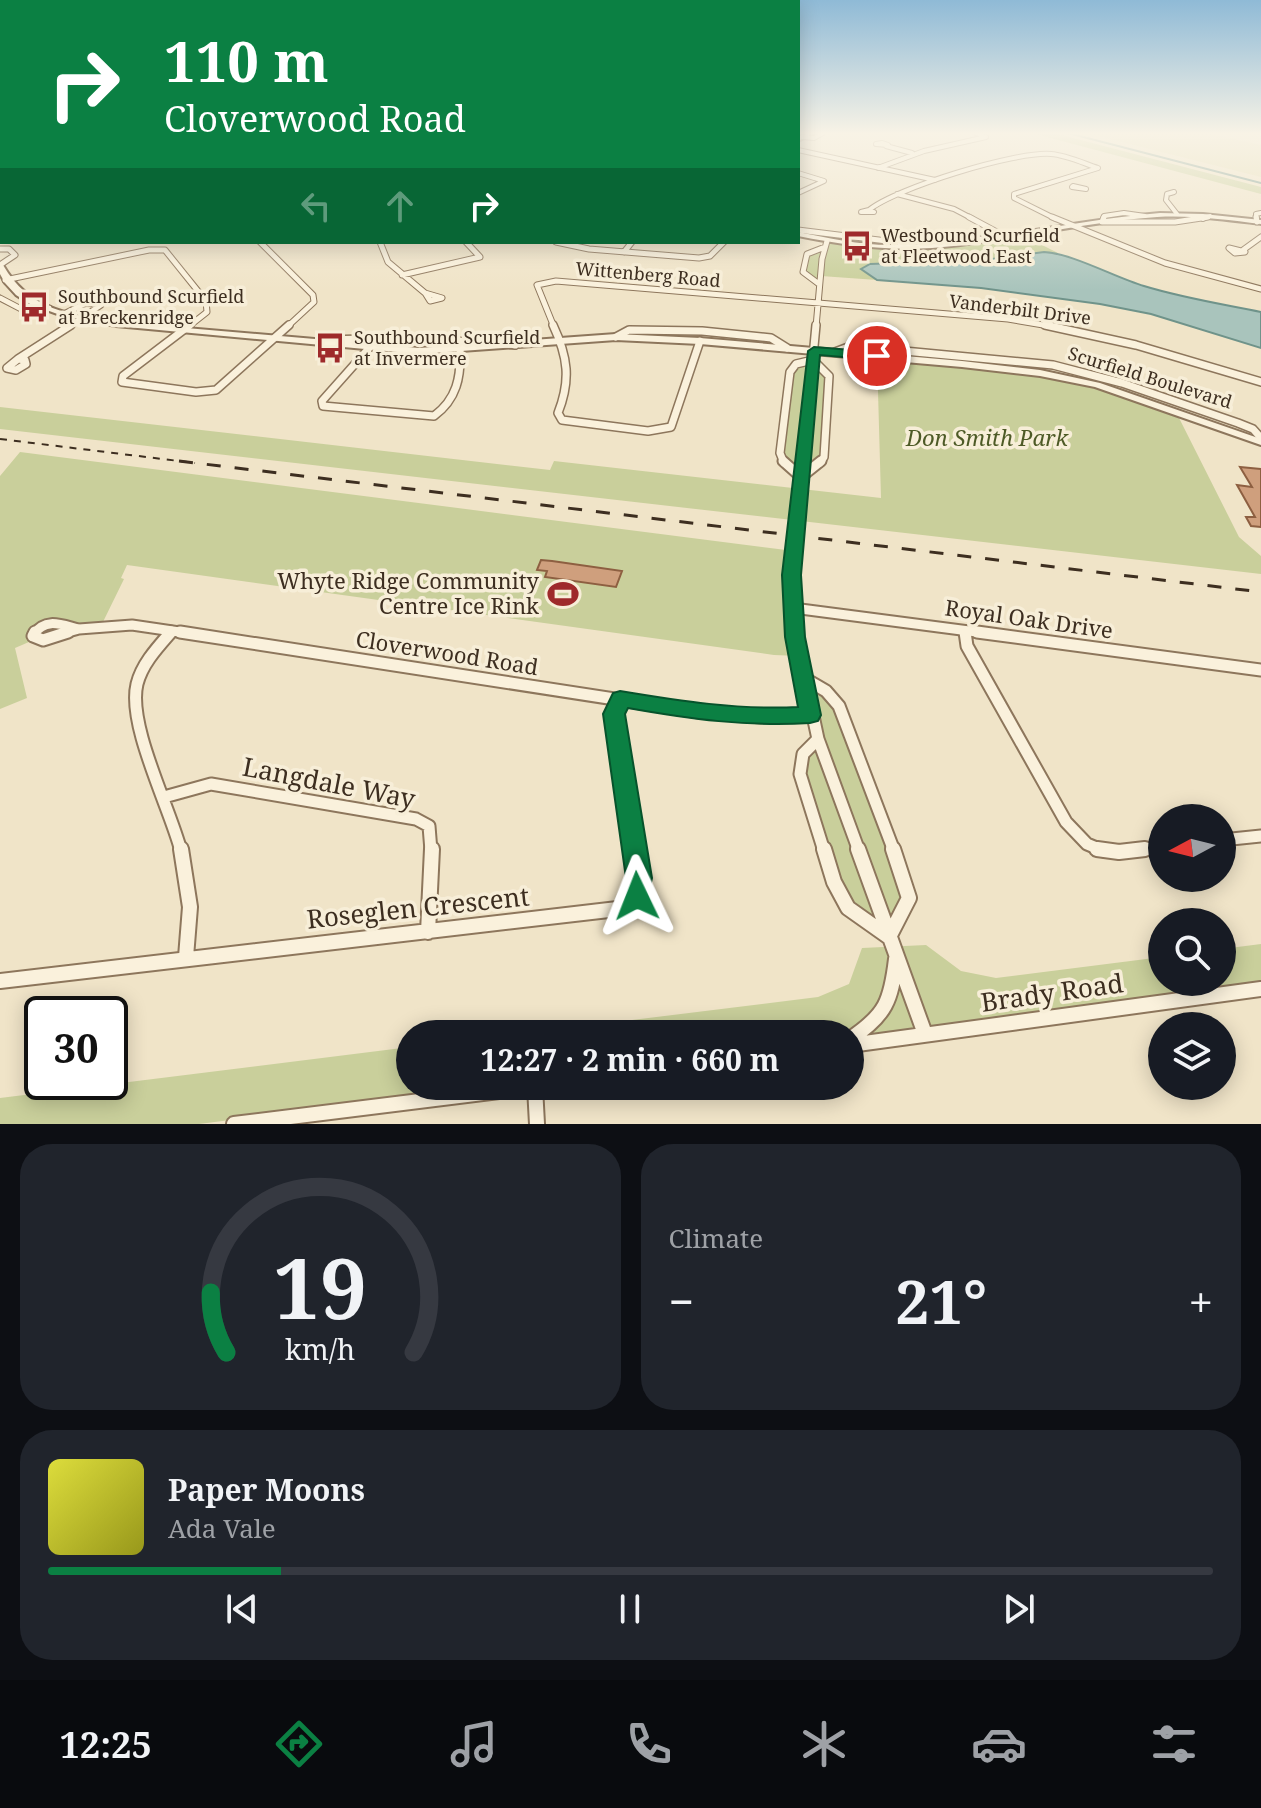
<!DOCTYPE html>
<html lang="en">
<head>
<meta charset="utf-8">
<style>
	body { margin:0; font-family:"Noto Serif",serif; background:#20242c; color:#f1f3f6; height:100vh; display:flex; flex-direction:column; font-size:30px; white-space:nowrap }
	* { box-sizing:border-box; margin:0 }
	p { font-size:26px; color:#9ea1a6 }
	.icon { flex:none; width:44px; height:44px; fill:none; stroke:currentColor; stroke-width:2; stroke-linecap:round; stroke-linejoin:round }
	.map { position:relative; height:1124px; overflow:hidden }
	.panel { display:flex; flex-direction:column; gap:20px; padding:20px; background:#0d0f14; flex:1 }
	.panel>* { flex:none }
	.banner { position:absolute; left:0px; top:0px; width:800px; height:244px; box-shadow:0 4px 20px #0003; background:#0b8043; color:#fff; overflow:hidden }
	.needle { width:52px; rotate:263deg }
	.fabs { position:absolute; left:1148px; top:804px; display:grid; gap:16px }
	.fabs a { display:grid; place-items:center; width:88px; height:88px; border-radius:50%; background:#171b24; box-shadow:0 4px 20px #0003; font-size:40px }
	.speed { position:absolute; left:24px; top:996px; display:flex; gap:16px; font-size:40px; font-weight:700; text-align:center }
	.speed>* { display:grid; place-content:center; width:104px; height:104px; border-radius:50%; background:#171b24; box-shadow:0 4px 20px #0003; line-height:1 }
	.speed .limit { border:4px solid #111; border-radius:12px; background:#fff; color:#111 }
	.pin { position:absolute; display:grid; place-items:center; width:68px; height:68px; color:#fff; margin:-34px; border:4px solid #fff; border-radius:50%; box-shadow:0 2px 8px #0007 }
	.me { position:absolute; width:88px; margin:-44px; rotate:358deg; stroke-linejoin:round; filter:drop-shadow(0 0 6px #0008) }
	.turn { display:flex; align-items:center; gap:28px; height:168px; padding:0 32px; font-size:36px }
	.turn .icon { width:104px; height:104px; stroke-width:2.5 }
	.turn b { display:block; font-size:56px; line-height:68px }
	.lanes { display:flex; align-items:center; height:76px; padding:0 32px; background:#0003; justify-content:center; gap:40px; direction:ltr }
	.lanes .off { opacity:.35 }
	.big { font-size:60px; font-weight:700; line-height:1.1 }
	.panel .card { flex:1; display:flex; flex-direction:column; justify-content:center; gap:12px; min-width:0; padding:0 28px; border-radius:32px; background:#20242c }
	.panel .dial { align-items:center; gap:0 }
	.dial svg { height:208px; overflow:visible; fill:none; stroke:#363941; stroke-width:7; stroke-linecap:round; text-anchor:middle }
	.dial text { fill:#f1f3f6; stroke:none }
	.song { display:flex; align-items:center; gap:24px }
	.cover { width:96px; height:96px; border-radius:12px; background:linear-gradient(135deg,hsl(60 70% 55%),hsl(60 70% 35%)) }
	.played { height:8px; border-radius:4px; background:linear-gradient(90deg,#0b8043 20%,#363941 20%) }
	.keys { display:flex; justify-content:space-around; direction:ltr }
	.heat { display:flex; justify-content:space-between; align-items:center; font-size:44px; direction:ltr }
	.panel .tiles { flex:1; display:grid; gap:20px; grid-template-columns:1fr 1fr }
	.card:last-child { grid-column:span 2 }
	.trip { position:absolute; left:396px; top:1020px; width:468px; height:80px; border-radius:40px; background:#171b24; box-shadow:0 4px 20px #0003; font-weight:700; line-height:80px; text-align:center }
	.menu { display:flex; height:128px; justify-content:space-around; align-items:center; background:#090b0e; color:#9ea1a6 }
	.menu .icon { width:56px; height:56px }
	.menu .selected { color:#0b8043 }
	.menu b { font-size:36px; color:#f1f3f6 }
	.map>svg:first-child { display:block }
</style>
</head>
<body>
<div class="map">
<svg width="1261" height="1124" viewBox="0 0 1261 1124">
	<rect width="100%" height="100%" fill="#f0e4c8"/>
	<path fill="#e6deb5" d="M1086,133H1207L1261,145V177Z"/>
	<path fill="#c9cf9b" d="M1032,133H1054L1261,187V194Z
		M805,231L899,243L980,237L996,240L1022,235L1058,253L957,262L870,264L869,275L877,280L821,276L819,284L803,272L807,254L825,247L827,241L798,234Z
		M877,356L1040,373L1097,385L1176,412L1239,537L1261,556V574L0,429V407L550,470L554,461L881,498Z
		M813,360L829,376L824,457L801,477L780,453L790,372L796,364Z
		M20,452L794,551L799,656L774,655L127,565L121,578L124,579L101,626L36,639L15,648L27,698L0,709V476Z
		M802,677L839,706L909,898L889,937L848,908L800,774L818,739Z
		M1261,944V989L850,1041V1034H519L818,997L849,984L862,948L926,945L961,971L996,978L1162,957V982H1222V949Z
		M410,1047V1086H498L199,1124H0V1098Z"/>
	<path fill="#a9c4bc" stroke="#6f938a" stroke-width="2" d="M1044,252C1074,254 1114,277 1144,286C1183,298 1222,304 1261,312V348L1151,314L1100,304L981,288L877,280L861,269L870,264L984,260Z"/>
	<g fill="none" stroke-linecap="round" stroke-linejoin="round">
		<path stroke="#6f938a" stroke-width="2" d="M1068,133L1261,183"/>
	</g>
	<path fill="#cf9f7d" stroke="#8d5f41" stroke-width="2" d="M1240,467L1261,469V527L1251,526L1246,517H1255L1237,485L1252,487Z
		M541,560L552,561L622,571L616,587L545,577L547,571L537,570Z"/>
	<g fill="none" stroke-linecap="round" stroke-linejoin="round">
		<g stroke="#8d765c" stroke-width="6">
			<path id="minor-far5" d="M802,137L814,138L823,133
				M882,143L888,145L876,144Z
				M886,146L912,153
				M798,150L935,180
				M878,168L924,151L986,137L976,133
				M798,173L824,181L798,193
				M1073,186L1086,189L1072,187Z
				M1174,192L1167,194L1166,200L1177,214
				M897,194L954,209L973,219
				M869,210C896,188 1016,151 1051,154C1066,155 1083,163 1098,168L1014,194V198L1056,219
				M869,210L874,212H861Z
				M1103,219L1104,216L1124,213L1145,216
				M1203,219L1210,216
				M1257,219L1256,214L1261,213"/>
		</g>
		<g stroke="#8d765c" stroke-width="7">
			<path id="minor-far4" d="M969,217L1008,238
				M1052,217L1165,263L1261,289
				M1256,217L1257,222
				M1102,222H1175L1208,217
				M1102,222L1104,217
				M798,230L903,243L962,238L995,240
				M260,242L313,295L314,302L287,327
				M380,242L388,262L425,293
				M556,242L589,249L699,258L710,256L724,242
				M1229,248L1245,252L1235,253Z
				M0,249H9L15,255L0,265
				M1243,250L1261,237
				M624,252L632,242
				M402,275L480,257L466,242
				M5,280L149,250H165L206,301L207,312L188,327
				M819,284L803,272L807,254L825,247
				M425,293L442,298L430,301Z
				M0,298L23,310L49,308
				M64,314L86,303L101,305L68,327
				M554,327L537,285L556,281L1008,319L1055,327
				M816,327L822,259L827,241"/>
		</g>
		<g stroke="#8d765c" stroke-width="10">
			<path id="minor-far3" d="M190,325L123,376L122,382L196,392L216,390L289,325
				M553,325C568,357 571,380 558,413L562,420L648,431L671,427L700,341
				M1045,325L1136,345L1261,382
				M616,337L629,330L702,331L771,338L787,348
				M320,342C354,336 387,342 421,342C453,342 483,339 515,345
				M370,347L322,401L323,406L434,416C457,399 461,377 460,350
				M835,352L851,346L1053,365L1122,383L1238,423L1253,429L1261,438
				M18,359L25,360L26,364L16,370L7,368Z
				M18,359L71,325
				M784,463L780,453L790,372L796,364L813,360L829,376L824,457L820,463
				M803,463L816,325"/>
		</g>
		<g stroke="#8d765c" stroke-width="13">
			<path id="minor-far2" d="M783,461L801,477L821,461
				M793,608L992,634
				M79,629L132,625L193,634
				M965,631V634
				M34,634C46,617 62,625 79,629L61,634
				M169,634L171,632
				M795,634L792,575L803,461"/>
		</g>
		<g stroke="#8d765c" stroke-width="15">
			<path id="minor-far1" d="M35,632L33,636L43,640L68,632
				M171,632C157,648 142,664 137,684C127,725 170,808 181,851
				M180,632L699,712L761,717L810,715
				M795,632L818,739L859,851
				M965,632L967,646L1066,822L1087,844L1104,851
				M977,632L1261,670
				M802,677L826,691L839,706L894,851
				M620,699L614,714L635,851
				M818,739L803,754L800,774L824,851
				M164,797L211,784L416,819L429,826L431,851
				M1222,840L1261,836
				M1131,851L1162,847"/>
		</g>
		<g stroke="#8d765c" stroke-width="18">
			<path id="minor" d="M181,849L190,907L186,957
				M824,849L834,882L848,908L889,937L909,898L893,849
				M858,849L925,1034
				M1097,849L1119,852L1145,849
				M428,932L432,849
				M0,981L626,908C643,890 638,873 635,849
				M850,1039C886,1015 891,1001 896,959
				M850,1045L1261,989
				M535,1087L537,1124
				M234,1124L540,1086"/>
		</g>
		<g stroke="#8d765c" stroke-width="4">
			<path id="tertiary" d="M808,133H814L798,141V137Z
				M0,188H2V192H0Z
				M1160,213L1203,214L1261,220V224C1227,220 1192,215 1157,217C1081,222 1008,242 932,248C886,251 843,245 798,236V232C828,238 859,245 890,245C981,245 1069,220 1160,213Z
				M0,265H3C29,310 68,314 116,322L419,348L616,334L700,338L962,361L1040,370L1100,383L1261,439V445L1095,387L1040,376L962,367L700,344L616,340L419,354L116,326L63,316L30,304L16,295L5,283L0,274Z"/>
		</g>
		<use href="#minor-far5" stroke="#faf1dc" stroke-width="4"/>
		<use href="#minor-far4" stroke="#faf1dc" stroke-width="5"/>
		<use href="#minor-far3" stroke="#faf1dc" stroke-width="7"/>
		<use href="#minor-far2" stroke="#faf1dc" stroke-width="9"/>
		<use href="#minor-far1" stroke="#faf1dc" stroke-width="11"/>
		<use href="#minor" stroke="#faf1dc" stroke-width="14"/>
		<use href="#tertiary" fill="#faf1dc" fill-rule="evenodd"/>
		<path stroke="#3d2e20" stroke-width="2" stroke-dasharray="7 7" stroke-linecap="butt" d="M0,439L195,463"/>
		<path stroke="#3d2e20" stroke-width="3" stroke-dasharray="14 14" stroke-linecap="butt" d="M179,461L1261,592"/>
	</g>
	<linearGradient id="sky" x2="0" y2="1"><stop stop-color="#8fbad6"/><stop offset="0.46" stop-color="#f8f3e6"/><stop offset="1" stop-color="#f8f3e6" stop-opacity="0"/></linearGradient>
	<rect width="1261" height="290" fill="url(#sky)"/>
	<path fill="#0b8043" stroke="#07532c" stroke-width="2" d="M814,347L877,352L883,356L877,360L820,355L801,575L805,637L821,715L818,721L810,723C748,727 689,719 628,708L625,714L652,878L646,904L637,908L628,904L624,896L626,878L603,714L613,693L620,691C680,701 738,710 798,707L785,637L782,575L808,351Z"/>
	<defs>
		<g id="bus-bare" transform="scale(2.4)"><path d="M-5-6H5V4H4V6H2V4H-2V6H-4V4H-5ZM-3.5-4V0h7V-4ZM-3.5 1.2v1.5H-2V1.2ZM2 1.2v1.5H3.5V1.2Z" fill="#9e2a2b" stroke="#f7eed8" stroke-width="2.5" paint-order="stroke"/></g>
		<g id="stadium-bare" transform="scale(2.4)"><path d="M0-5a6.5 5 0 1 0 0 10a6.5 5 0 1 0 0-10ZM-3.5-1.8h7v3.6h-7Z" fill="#9e2a2b" stroke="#f7eed8" stroke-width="2.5" paint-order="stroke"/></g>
	</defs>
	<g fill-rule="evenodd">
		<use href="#bus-bare" x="857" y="246"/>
		<use href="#bus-bare" x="34" y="307"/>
		<use href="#bus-bare" x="330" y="348"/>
		<use href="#stadium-bare" x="563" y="594"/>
	</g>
	<g text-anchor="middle" stroke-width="7" stroke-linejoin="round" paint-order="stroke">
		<g font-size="18" fill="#3d2e20" stroke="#f7eed8" text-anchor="start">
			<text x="881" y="242">Westbound Scurfield<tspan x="881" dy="21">at Fleetwood East</tspan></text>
			<text x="58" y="303">Southbound Scurfield<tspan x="58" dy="21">at Breckenridge</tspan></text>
			<text x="354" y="344">Southbound Scurfield<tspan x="354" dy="21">at Invermere</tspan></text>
		</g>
		<g font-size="18" fill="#3d2e20" stroke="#f7eed8">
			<text transform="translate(648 275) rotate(5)" y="6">Wittenberg Road</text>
			<text transform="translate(1020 310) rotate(7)" y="6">Vanderbilt Drive</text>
			<text transform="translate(1150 378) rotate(17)" y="6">Scurfield Boulevard</text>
		</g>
		<g font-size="22" font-style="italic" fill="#4d5a26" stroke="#f7eed8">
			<text x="987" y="446">Don Smith Park</text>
		</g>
		<g font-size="22" fill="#3d2e20" stroke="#f7eed8" text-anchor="end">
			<text x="539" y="589">Whyte Ridge Community<tspan x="539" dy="25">Centre Ice Rink</tspan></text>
		</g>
		<g font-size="22" fill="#3d2e20" stroke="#f7eed8">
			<text transform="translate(1029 619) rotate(8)" y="8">Royal Oak Drive</text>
			<text transform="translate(447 653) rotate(9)" y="8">Cloverwood Road</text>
		</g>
		<g font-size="26" fill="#3d2e20" stroke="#f7eed8">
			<text transform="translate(329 783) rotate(11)" y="9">Langdale Way</text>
			<text transform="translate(418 908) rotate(-6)" y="9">Roseglen Crescent</text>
			<text transform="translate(1052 993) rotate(-8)" y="9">Brady Road</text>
		</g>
	</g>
</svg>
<div class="fabs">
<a><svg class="needle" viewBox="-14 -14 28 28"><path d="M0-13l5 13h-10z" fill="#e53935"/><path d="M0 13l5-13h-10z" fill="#9ea1a6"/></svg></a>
<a><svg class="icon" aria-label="search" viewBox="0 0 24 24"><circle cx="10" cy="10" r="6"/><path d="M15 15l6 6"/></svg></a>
<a><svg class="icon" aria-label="layers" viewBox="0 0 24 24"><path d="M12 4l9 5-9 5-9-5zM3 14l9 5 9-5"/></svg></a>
</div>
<div class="speed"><div class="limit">30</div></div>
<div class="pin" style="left:877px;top:356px;background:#d93025"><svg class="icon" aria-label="arrive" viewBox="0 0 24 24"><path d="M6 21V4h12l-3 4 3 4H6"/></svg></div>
<svg class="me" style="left:637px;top:896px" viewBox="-20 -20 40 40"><path d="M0-17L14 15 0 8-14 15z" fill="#0b8043" stroke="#fff" stroke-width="4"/></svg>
<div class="trip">12:27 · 2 min · 660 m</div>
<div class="banner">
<div class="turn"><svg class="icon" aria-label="right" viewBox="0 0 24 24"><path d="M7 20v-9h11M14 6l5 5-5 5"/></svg><div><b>110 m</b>Cloverwood Road</div></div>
<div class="lanes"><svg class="icon off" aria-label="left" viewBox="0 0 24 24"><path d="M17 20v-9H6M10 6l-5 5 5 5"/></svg><svg class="icon off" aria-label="ahead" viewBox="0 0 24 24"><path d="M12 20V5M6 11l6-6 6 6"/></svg><svg class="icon" aria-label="right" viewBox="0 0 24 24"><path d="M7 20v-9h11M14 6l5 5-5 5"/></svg></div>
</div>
</div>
<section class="panel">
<div class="tiles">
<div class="card dial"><svg viewBox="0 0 100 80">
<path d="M14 69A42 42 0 1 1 86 69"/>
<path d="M14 69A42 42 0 0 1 8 46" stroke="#0b8043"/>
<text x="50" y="56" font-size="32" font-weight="700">19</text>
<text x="50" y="72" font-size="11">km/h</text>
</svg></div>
<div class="card"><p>Climate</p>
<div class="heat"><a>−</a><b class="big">21°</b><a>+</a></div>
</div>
<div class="card">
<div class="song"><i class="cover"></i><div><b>Paper Moons</b><p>Ada Vale</p></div></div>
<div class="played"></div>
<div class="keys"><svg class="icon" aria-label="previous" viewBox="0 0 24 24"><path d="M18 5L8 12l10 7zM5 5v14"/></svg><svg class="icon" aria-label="pause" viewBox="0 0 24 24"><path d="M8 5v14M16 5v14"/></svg><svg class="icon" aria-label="next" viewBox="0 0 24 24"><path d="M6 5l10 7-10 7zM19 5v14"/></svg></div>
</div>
</div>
</section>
<nav class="menu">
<b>12:25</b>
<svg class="icon selected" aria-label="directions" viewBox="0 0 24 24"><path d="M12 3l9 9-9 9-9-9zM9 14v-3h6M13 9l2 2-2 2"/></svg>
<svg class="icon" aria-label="music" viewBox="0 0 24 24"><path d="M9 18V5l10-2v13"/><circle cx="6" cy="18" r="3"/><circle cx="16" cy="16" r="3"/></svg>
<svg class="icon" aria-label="phone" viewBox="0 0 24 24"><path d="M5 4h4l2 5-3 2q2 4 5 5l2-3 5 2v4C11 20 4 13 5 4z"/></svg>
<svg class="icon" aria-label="climate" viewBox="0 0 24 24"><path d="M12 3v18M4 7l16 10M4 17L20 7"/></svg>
<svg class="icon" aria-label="car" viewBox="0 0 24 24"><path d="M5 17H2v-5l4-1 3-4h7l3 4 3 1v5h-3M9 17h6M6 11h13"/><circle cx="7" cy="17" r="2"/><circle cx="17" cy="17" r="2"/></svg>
<svg class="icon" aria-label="filters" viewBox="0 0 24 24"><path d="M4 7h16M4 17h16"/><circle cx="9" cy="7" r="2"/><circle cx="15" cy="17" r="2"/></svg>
</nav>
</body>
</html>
